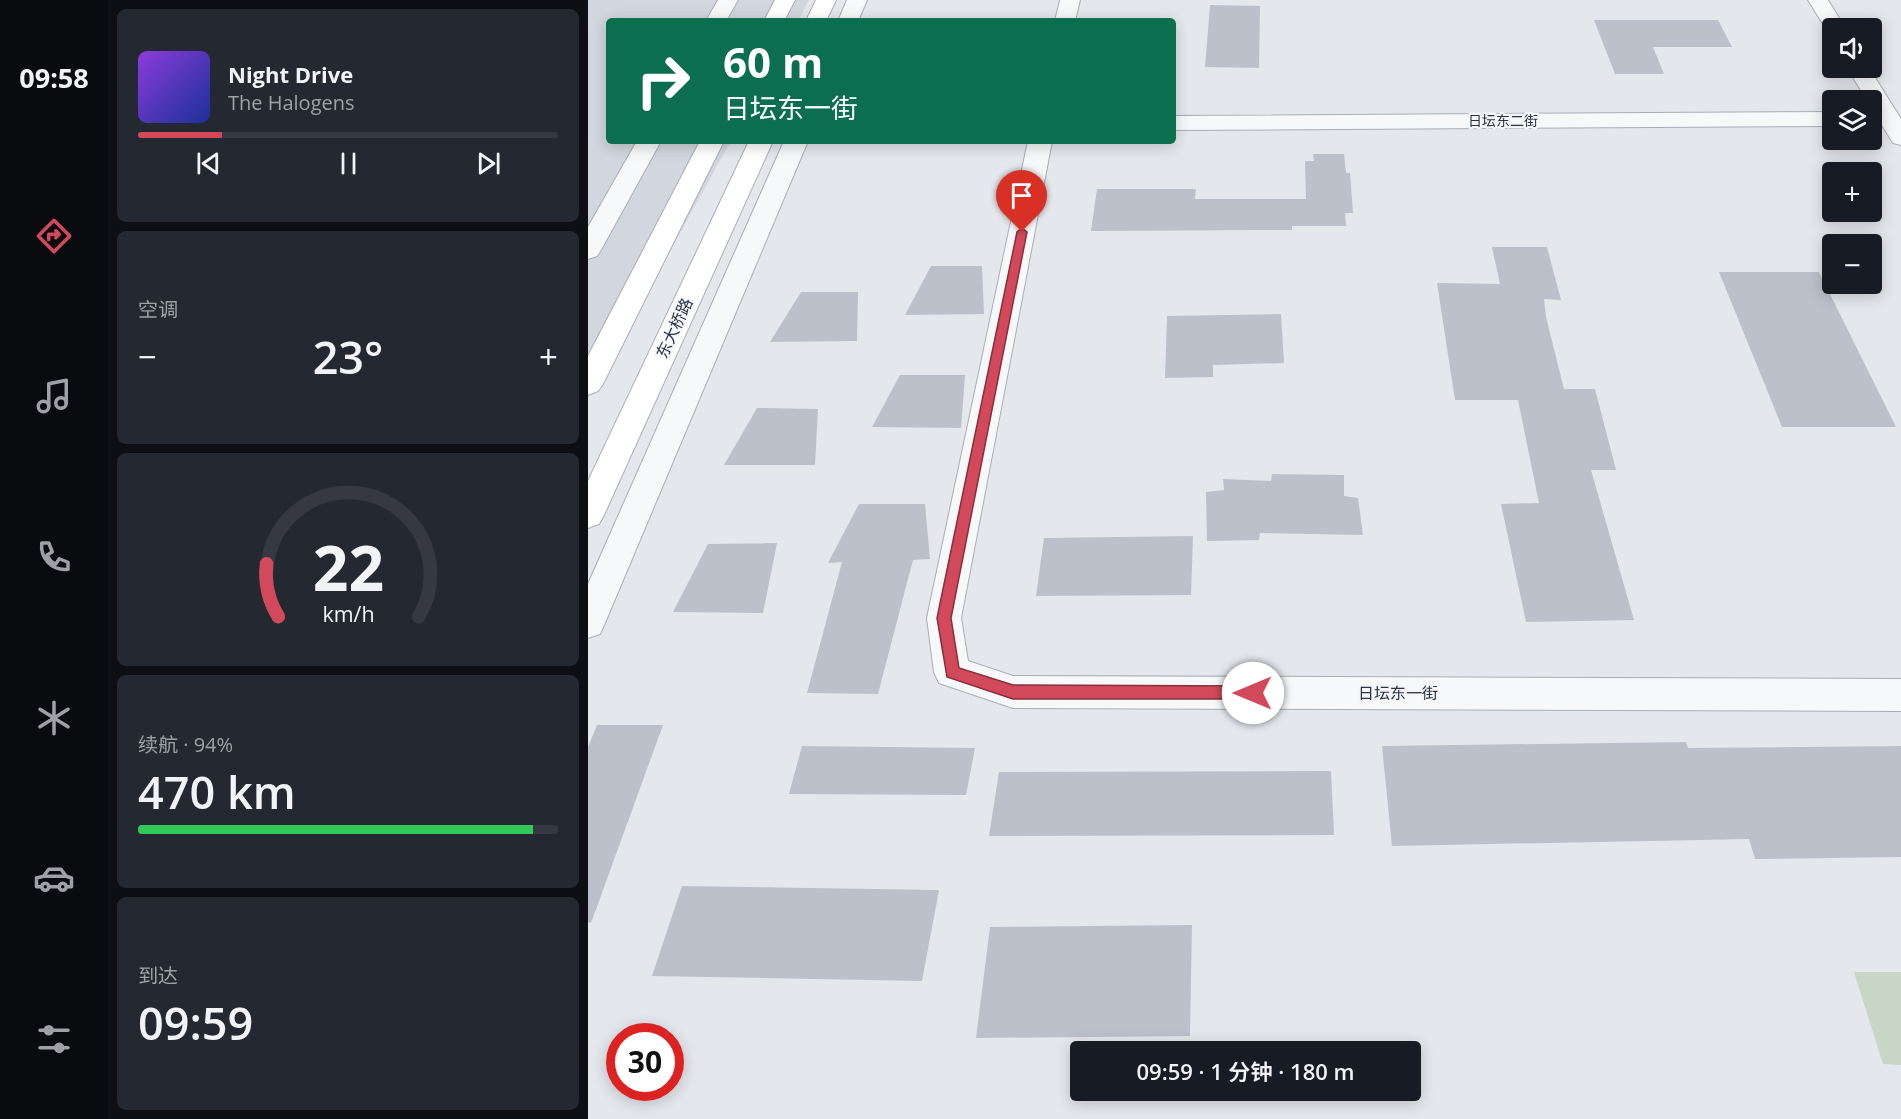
<!DOCTYPE html>
<html lang="zh">
<head>
<meta charset="utf-8">
<style>
	body { margin:0; font-family:"Open Sans","Noto Sans SC",sans-serif; background:#242831; color:#f1f3f6; height:100vh; display:flex; flex-direction:column; font-size:22px; white-space:nowrap }
	* { box-sizing:border-box; margin:0 }
	p { font-size:20px; color:#9ea1a6 }
	.icon { flex:none; width:33px; height:33px; fill:none; stroke:currentColor; stroke-width:2; stroke-linecap:round; stroke-linejoin:round }
	.map { position:relative; flex:1; overflow:hidden }
	.panel { display:flex; flex-direction:column; gap:9px; padding:9px; background:#0d0f14; width:480px }
	.panel>* { flex:none }
	.hud { position:absolute; left:18px; top:18px; width:570px; height:126px; border-radius:6px; box-shadow:0 3px 15px #0003; background:#0b6e4f; color:#fff; overflow:hidden }
	.buttons { position:absolute; left:1234px; top:18px; display:grid; gap:12px }
	.buttons a { display:grid; place-items:center; width:60px; height:60px; border-radius:6px; background:#171b24; box-shadow:0 3px 15px #0003; font-size:30px }
	.speed { position:absolute; left:18px; top:1023px; display:flex; gap:12px; font-size:30px; font-weight:700; text-align:center }
	.speed>* { display:grid; place-content:center; width:78px; height:78px; border-radius:50%; background:#171b24; box-shadow:0 3px 15px #0003; line-height:1 }
	.speed .limit { border:9px solid #d22; background:#fff; color:#111 }
	.pin { position:absolute; display:grid; place-items:center; width:51px; height:51px; color:#fff; margin:-62px -26px; border-radius:50% 50% 50% 0; rotate:-45deg; box-shadow:0 0 6px #0007 }
	.pin .icon { rotate:45deg }
	.me { position:absolute; width:66px; margin:-33px; rotate:270deg; stroke-linejoin:round; filter:drop-shadow(0 0 4px #0008) }
	.turn { display:flex; align-items:center; gap:21px; height:126px; padding:0 18px; font-size:27px }
	.turn .icon { width:78px; height:78px; stroke-width:2.5 }
	.turn b { display:block; font-size:42px; line-height:51px }
	.big { font-size:45px; font-weight:600; line-height:1.1 }
	.panel .card { flex:1; display:flex; flex-direction:column; justify-content:center; gap:9px; min-width:0; padding:0 21px; border-radius:9px; background:#242831 }
	.panel .dial { align-items:center; gap:0 }
	.dial svg { height:156px; overflow:visible; fill:none; stroke:#363941; stroke-width:7; stroke-linecap:round; text-anchor:middle }
	.dial text { fill:#f1f3f6; stroke:none }
	.song { display:flex; align-items:center; gap:18px }
	.cover { width:72px; height:72px; border-radius:9px; background:linear-gradient(135deg,hsl(270 70% 55%),hsl(230 70% 35%)) }
	.played { height:6px; border-radius:3px; background:linear-gradient(90deg,#d1495b 20%,#363941 20%) }
	.keys { display:flex; justify-content:space-around; direction:ltr }
	.heat { display:flex; justify-content:space-between; align-items:center; font-size:33px; direction:ltr }
	.charge { height:9px; border-radius:4px; background:linear-gradient(90deg,#34c759 94%,#363941 0) }
	.trip { position:absolute; left:482px; top:1041px; width:351px; height:60px; border-radius:6px; background:#171b24; box-shadow:0 3px 15px #0003; font-weight:600; line-height:60px; text-align:center }
	main { display:flex; flex:1; min-height:0 }
	.tab-bar { display:flex; flex-direction:column; width:108px; justify-content:space-around; align-items:center; background:#090b0e; color:#9ea1a6 }
	.tab-bar .icon { width:42px; height:42px }
	.tab-bar .on { color:#d1495b }
	.tab-bar b { font-size:27px; color:#f1f3f6 }
	.map>svg:first-child { display:block }
</style>
</head>
<body>
<main>
<nav class="tab-bar">
<b>09:58</b>
<svg class="icon on" aria-label="directions" viewBox="0 0 24 24"><path d="M12 3l9 9-9 9-9-9zM9 14v-3h6M13 9l2 2-2 2"/></svg>
<svg class="icon" aria-label="music" viewBox="0 0 24 24"><path d="M9 18V5l10-2v13"/><circle cx="6" cy="18" r="3"/><circle cx="16" cy="16" r="3"/></svg>
<svg class="icon" aria-label="phone" viewBox="0 0 24 24"><path d="M5 4h4l2 5-3 2q2 4 5 5l2-3 5 2v4C11 20 4 13 5 4z"/></svg>
<svg class="icon" aria-label="climate" viewBox="0 0 24 24"><path d="M12 3v18M4 7l16 10M4 17L20 7"/></svg>
<svg class="icon" aria-label="car" viewBox="0 0 24 24"><path d="M5 17H2v-5l4-1 3-4h7l3 4 3 1v5h-3M9 17h6M6 11h13"/><circle cx="7" cy="17" r="2"/><circle cx="17" cy="17" r="2"/></svg>
<svg class="icon" aria-label="filters" viewBox="0 0 24 24"><path d="M4 7h16M4 17h16"/><circle cx="9" cy="7" r="2"/><circle cx="15" cy="17" r="2"/></svg>
</nav>
<section class="panel">
<div class="card">
<div class="song"><i class="cover"></i><div><b>Night Drive</b><p>The Halogens</p></div></div>
<div class="played"></div>
<div class="keys"><svg class="icon" aria-label="previous" viewBox="0 0 24 24"><path d="M18 5L8 12l10 7zM5 5v14"/></svg><svg class="icon" aria-label="pause" viewBox="0 0 24 24"><path d="M8 5v14M16 5v14"/></svg><svg class="icon" aria-label="next" viewBox="0 0 24 24"><path d="M6 5l10 7-10 7zM19 5v14"/></svg></div>
</div>
<div class="card"><p>空调</p>
<div class="heat"><a>−</a><b class="big">23°</b><a>+</a></div>
</div>
<div class="card dial"><svg viewBox="0 0 100 80">
<path d="M14 69A42 42 0 1 1 86 69"/>
<path d="M14 69A42 42 0 0 1 8 42" stroke="#d1495b"/>
<text x="50" y="56" font-size="32" font-weight="700">22</text>
<text x="50" y="72" font-size="11">km/h</text>
</svg></div>
<div class="card"><p>续航 · 94%</p><b class="big">470 km</b><div class="charge"></div></div>
<div class="card"><p>到达</p><b class="big">09:59</b></div>
</section>
<div class="map">
<svg width="1313" height="1119" viewBox="0 0 1313 1119">
	<rect width="100%" height="100%" fill="#e4e7ec"/>
	<path fill="#d2d6de" d="M0,0H221L210,21H21V141H143L0,398Z"/>
	<path fill="#c9d6c5" d="M1266,972H1313V1065L1295,1064Z"/>
	<path fill="#bbc0ca" d="M622,5L672,6L671,68L617,67Z
		M1006,20H1130L1144,47H1065L1076,74H1027Z
		M725,154H756L758,173H762L765,213H757L758,226H704V230L503,231L509,189H608L607,199H718L717,161H726Z
		M904,247H959L973,300L956,299L958,317L976,389H1007L1028,470H1003L1046,620L938,622L913,504L951,503L930,400H867L849,283L912,284Z
		M343,266H394L396,314L317,315Z
		M1131,272H1231L1308,427H1194Z
		M213,292H270L269,341L182,342Z
		M693,314L696,363L625,365V377L577,378L579,316Z
		M312,375H377L373,428L284,427Z
		M169,408L230,409L227,465H136Z
		M684,474L756,475V496L770,498L775,535L672,533L671,540L619,541L618,492L636,490L635,479L683,481Z
		M271,504H337L342,559L325,560L290,694L219,693L254,562L240,563Z
		M605,536L603,595L448,596L456,538Z
		M189,543L175,613L85,612L120,544Z
		M9,725H75L3,923L0,922V747Z
		M1098,742L1100,748L1313,746V857L1167,859L1161,839L804,846L794,746Z
		M214,746L387,748L378,795L201,794Z
		M743,771L746,835L401,836L411,772Z
		M94,886L351,890L334,981L64,976Z
		M604,925L602,1036L388,1038L402,927Z"/>
	<g fill="none" stroke-linecap="round" stroke-linejoin="round">
		<g stroke="#a9aeb7" stroke-width="2">
			<path id="minor" d="M472,0H492L487,21H467Z
				M1220,0H1240L1257,28H1245V34L1240,32Z
				M1259,68H1281L1313,119V145L1305,143L1284,109V100H1279Z
				M1245,112V126L585,130V116Z
				M440,141H464L373,618L380,661L425,676L1313,679V711L425,708L351,683L346,672L339,618Z"/>
		</g>
		<g stroke="#a9aeb7" stroke-width="2">
			<path id="tertiary" d="M130,0H150L138,21H118Z
				M259,0H279L270,21H250Z
				M49,141H73L13,250L9,256L0,259V227Z
				M196,141H220L17,623L12,634L0,638V584Z"/>
		</g>
		<g stroke="#a9aeb7" stroke-width="2">
			<path id="secondary" d="M187,0H207L196,21H176Z
				M228,0H248L238,21H218Z
				M112,141H136L15,384L10,391L0,395V356Z
				M161,141H185L16,515L11,524L0,528V481Z"/>
		</g>
		<use href="#minor" fill="#f7f8fa" fill-rule="evenodd"/>
		<use href="#tertiary" fill="#f7f8fa" fill-rule="evenodd"/>
		<use href="#secondary" fill="#fff" fill-rule="evenodd"/>
	</g>
	<path fill="#d1495b" stroke="#882f3b" stroke-width="1.5" d="M434,228L439,232L363,618L371,668L425,685L665,686L671,688L673,693L671,697L665,699H425L359,677L349,618L429,232Z"/>
	<g text-anchor="middle" stroke-width="4.5" stroke-linejoin="round" paint-order="stroke">
		<g font-size="14" fill="#2b3445" stroke="#f4f6f9">
			<text x="915" y="126">日坛东二街</text>
		</g>
		<g font-size="16" fill="#2b3445" stroke="#f4f6f9">
			<text transform="translate(86 328) rotate(-65)" y="6">东大桥路</text>
			<text x="810" y="699">日坛东一街</text>
		</g>
	</g>
</svg>
<div class="buttons">
<a><svg class="icon" aria-label="sound" viewBox="0 0 24 24"><path d="M4 9h4l5-4v14l-5-4H4zM17 9q2 3 0 6"/></svg></a>
<a><svg class="icon" aria-label="layers" viewBox="0 0 24 24"><path d="M12 4l9 5-9 5-9-5zM3 14l9 5 9-5"/></svg></a>
<a>+</a>
<a>−</a>
</div>
<div class="speed"><div class="limit">30</div></div>
<div class="pin" style="left:434px;top:232px;background:#d93025"><svg class="icon" aria-label="arrive" viewBox="0 0 24 24"><path d="M6 21V4h12l-3 4 3 4H6"/></svg></div>
<svg class="me" style="left:665px;top:693px" viewBox="-20 -20 40 40"><circle r="19" fill="#fff"/><path d="M0-13L10 11 0 6-10 11z" fill="#d1495b"/></svg>
<div class="trip">09:59 · 1 分钟 · 180 m</div>
<div class="hud">
<div class="turn"><svg class="icon" aria-label="right" viewBox="0 0 24 24"><path d="M7 20v-9h11M14 6l5 5-5 5"/></svg><div><b>60 m</b>日坛东一街</div></div>
</div>
</div>
</main>
</body>
</html>
